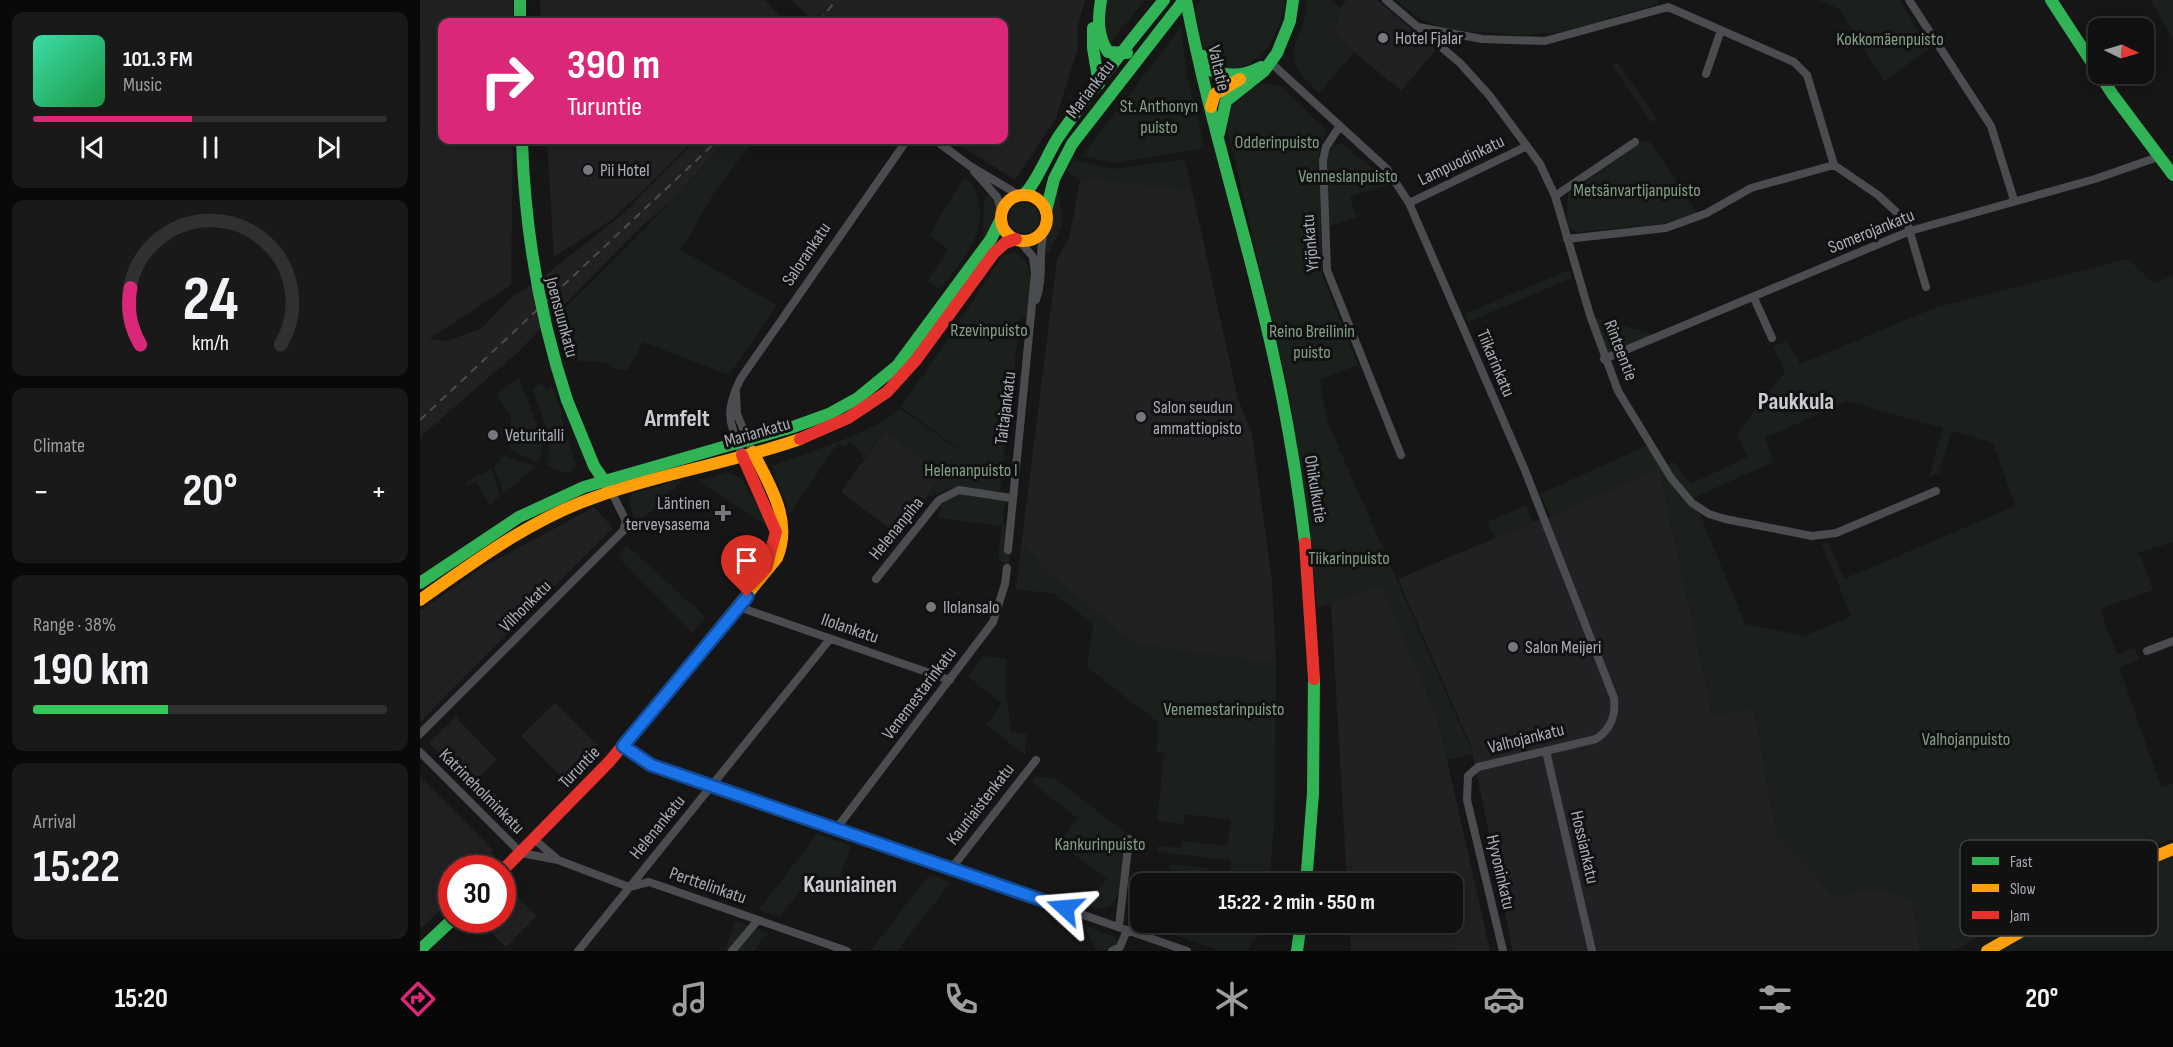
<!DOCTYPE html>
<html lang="en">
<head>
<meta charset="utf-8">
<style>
	body { margin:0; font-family:"Sofia Sans Condensed",sans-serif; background:#19191a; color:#f1f3f6; height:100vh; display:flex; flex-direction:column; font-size:22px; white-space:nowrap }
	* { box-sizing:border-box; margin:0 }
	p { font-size:20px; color:#9c9d9f }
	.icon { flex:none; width:33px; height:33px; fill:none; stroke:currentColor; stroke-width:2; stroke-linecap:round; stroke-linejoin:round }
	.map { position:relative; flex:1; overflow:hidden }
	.panel { display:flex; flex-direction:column; gap:12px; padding:12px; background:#090909; width:420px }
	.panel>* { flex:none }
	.banner { position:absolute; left:18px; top:18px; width:570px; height:126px; border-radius:12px; box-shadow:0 3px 15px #0003,0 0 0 2px #303031; background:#db2777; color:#fff; overflow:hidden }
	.needle { width:39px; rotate:95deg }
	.fabs { position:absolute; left:1668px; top:18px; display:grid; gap:12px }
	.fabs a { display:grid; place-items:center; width:66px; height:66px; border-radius:12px; background:#101011; box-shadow:0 3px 15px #0003,0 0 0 2px #303031; font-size:30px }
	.speed { position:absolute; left:18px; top:855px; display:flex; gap:12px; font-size:30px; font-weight:700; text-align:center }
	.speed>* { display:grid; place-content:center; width:78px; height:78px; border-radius:50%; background:#101011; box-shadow:0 3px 15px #0003,0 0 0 2px #303031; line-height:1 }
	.speed .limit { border:9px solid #d22; background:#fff; color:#111 }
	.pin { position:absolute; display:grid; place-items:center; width:51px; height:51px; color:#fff; margin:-62px -26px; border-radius:50% 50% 50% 0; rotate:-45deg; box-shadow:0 0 6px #0007 }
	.pin .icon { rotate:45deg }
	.me { position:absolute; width:66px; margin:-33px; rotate:289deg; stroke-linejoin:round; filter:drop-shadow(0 0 4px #0008) }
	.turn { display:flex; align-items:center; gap:21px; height:126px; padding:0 30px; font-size:27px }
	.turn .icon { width:78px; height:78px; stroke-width:2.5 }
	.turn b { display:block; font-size:42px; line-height:51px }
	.big { font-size:45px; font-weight:700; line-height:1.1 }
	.panel .widget { flex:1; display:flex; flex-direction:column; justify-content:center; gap:9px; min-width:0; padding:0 21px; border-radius:12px; background:#19191a }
	.panel .dial { align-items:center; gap:0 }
	.dial svg { height:156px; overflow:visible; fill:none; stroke:#303031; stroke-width:7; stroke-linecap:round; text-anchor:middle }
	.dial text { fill:#f1f3f6; stroke:none }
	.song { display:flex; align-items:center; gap:18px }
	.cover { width:72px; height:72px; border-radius:9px; background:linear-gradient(135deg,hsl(160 70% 55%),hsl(140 70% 35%)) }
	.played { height:6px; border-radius:3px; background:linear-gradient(90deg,#db2777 45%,#303031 45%) }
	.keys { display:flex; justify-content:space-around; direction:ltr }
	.heat { display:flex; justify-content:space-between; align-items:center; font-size:33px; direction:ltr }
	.charge { height:9px; border-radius:4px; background:linear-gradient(90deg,#34c759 38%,#303031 0) }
	.trip { position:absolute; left:710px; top:873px; width:333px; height:60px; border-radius:12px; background:#101011; box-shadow:0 3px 15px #0003,0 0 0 2px #303031; font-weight:700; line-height:60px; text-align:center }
	.tab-bar { display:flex; height:96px; justify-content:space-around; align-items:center; background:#060607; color:#9c9d9f }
	.tab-bar .icon { width:42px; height:42px }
	.tab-bar .selected { color:#db2777 }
	.tab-bar b { font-size:27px; color:#f1f3f6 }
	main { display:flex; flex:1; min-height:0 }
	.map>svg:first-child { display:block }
</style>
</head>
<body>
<main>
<section class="panel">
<div class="widget">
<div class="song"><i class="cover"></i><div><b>101.3 FM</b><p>Music</p></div></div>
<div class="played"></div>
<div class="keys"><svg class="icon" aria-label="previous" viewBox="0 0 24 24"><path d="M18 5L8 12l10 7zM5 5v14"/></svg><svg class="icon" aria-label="pause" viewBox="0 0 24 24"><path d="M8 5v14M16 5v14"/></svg><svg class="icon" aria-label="next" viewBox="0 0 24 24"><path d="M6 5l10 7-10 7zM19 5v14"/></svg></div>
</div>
<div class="widget dial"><svg viewBox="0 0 100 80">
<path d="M14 69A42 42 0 1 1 86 69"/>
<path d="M14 69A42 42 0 0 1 9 40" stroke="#db2777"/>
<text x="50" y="56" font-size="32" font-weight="700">24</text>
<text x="50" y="72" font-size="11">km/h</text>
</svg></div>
<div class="widget"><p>Climate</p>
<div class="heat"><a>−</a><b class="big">20°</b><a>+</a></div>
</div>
<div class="widget"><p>Range · 38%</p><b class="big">190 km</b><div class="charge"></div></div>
<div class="widget"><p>Arrival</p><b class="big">15:22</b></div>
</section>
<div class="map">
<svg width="1753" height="951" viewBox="0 0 1753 951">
	<rect width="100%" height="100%" fill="#161617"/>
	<path fill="#212123" d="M0,0H93V22H22V140H93L91,285L9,339L26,341L61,329L88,300L128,273L204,213L276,140H307L255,197L220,228L97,353L0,437Z
		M120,0H344L366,22H121Z
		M372,0H665L657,30L658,48L636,118L595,180L531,140H584V22H390L392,21Z
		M926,0H957L1016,50L981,91L913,34L920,8Z
		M127,140H275L193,219L134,257Z
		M676,179L772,190L818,399L832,434L852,581L856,663L716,645L627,572L605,547H601L637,259L649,238L660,181Z
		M465,431L524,474L478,535L421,492Z
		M1239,467L1293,715L1334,708L1357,835L1415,896L1458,889L1492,898L1500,951H1093L1051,746L978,579L1113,522L1131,517Z
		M174,507L193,528L0,722V611L63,567Z
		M961,584L1018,719L1070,951H931L929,923L1032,922V884L927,883L911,603Z
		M135,703L178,745L143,779L101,736Z
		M36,717L77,760L47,788L36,777L39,774L9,743Z
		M0,777L73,850L71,853L74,856L62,868H32L31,899L3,927L0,925Z
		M85,885L117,916L86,947L58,920H82L83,887Z"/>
	<path fill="#1b201c" d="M687,0H725L688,45L683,33Z
		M782,0H865C861,39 830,88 787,61L774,10Z
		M887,0H911L920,8L913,34L934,53L899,93C852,49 884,49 887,0Z
		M976,0H1237L1238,4L1142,32L1100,35L1031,30L999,19Z
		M1399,0H1479L1510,49L1464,81L1419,9Z
		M1730,0H1753V38Z
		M761,27L767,77L785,148L694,163L662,156Z
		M1197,62L1237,119L1231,122L1192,66Z
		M845,83L860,86L906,130L899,155L902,275L938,365L900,379L908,423L1053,754L1027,760L1018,719L961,585L897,608L890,530L869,393L806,123C812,96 820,92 845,83Z
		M308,140H334L294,193L261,250L357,305L309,375L223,342L208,370L194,369C186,356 171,364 158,361L146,320L134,324L133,320C192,260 252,202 308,140Z
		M1223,141L1230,142L1277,213L1242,224L1157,232L1150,229L1147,221L1148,193Z
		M921,143L956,171L967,185L930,197L937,217L907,227L908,155L912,146Z
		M654,160L692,169L760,160L765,161L772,190L676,179L660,181L647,171Z
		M544,177C552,182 554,187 557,196C570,233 540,262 520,290L507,282L528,249L509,235Z
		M637,184L643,224L627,256L624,239Z
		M570,193C585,211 573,225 563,242L564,199Z
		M589 218a15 15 0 1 1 30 0a15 15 0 1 1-30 0Z
		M595,252C618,263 609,297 607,318L600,317L580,492L531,488L508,497L524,474L465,431L443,460L440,450L429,442L424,447L418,443L370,514L352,466C389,451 452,434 480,409L538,449L564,412L538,448L481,407L526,342L533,345L526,341L583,255Z
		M1708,259L1733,283L1753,276V542L1719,552L1733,590L1680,609L1697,655L1715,648L1719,660L1699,667L1741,787L1753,783V839L1701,859L1618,907L1533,951H1500L1492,898L1458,889L1415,896L1357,835L1334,709L1293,715L1239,467L1131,517L1120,494L1228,445C1240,471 1255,495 1279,512L1325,624L1384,636L1431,616L1402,544L1408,542L1424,579L1595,506L1573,443L1532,431L1519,473L1509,477L1523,428L1427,401L1345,438L1354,462L1273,498L1245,465L1254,462L1271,484L1327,457L1317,434L1365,372L1353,347L1367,341L1380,364L1514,308Z
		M1149,270L1152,278L1048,322L1044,314Z
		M1173,317L1240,336L1188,355Z
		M99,378L123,441L119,463L90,450L91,419L77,394Z
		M122,383L126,390L132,386L142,412L141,418L156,465L150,472L145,473L126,465C136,437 119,415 113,388Z
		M84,456L116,466L84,494L74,468L79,459Z
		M71,469L80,496L67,507L69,502L55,482L48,486L46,482Z
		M308,472L321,478L350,527L278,481Z
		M265,478L217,525L208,499L212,494Z
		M539,493L585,499L583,524L594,532L589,567L578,559L582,526L518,518L522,501Z
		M1106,505L1113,522L1075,538L1068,522Z
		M206,545L286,617L272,633L198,557Z
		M601,547H605L627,572L716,645L856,663L855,814L849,883H808L811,860L738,852V846L761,848L762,841L807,846L811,820L765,814L764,824L737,821L744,753L736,752L739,723L667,667L673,624L635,594L596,589Z
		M563,656L587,659L585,680L591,732L607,734L605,755L566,725L582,704L548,676Z
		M615,776L635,778L705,833L699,894L690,907L677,909L650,900L670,897L687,879L639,843L657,818L610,781Z
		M397,834L431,846L415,892L387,882L359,917L339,910Z
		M1753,855V951H1579L1727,865Z
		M750,864L788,868L785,883H748Z
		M510,874L531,882L477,951L451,950Z
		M710,910L720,914V922L781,923L780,931L802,935L804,923H846V927L826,951H802L712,921Z
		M315,921L348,933L333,951H305Z
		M663,925L693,936L701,943L684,951H677Z"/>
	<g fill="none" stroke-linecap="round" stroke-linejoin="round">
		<path stroke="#4b4c4f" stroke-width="8" d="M966,0L1040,63L1069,95L1120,164L1135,196L1170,315L1198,391L1251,478L1272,503L1289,514L1305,519L1392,536L1416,533L1516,491
			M1489,0L1571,126L1594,200
			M998,27L1062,39L1125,41L1248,7L1374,62L1387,75L1414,165L1458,195L1487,222L1506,287
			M850,62L967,169L989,203L1104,468L1194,698C1196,716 1191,729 1176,739L1058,767L1048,776L1047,800L1083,951
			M1286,74L1301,30
			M919,127L906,147L903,160L907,270L981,455
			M515,140L550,166L599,195
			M554,171L577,197L582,212
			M1135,196L1215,142
			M989,203L1107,146
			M1147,239L1246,228L1287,213L1331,188L1414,165
			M1334,298L1352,338
			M616,300C625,275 617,251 625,227
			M1184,359L1490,231L1675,179L1738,157
			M316,392L317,414L333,452
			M322,455C309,421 304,412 321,378L487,140
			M588,550L615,273L613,257L599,240
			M456,579L519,500L539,490L591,498
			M319,607L530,680
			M1727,651L1753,641
			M0,734L203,531L206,521L192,493
			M203,746L232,765L767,951
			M1126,751L1172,951
			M0,752L101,853L138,860L209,887L229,882L427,951
			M416,829L573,622L585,584L587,568
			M114,839L137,859
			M531,869L616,760
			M699,926L709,839
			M158,951L410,639
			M312,951L338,920
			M692,951L700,947L707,930"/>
		<path stroke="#30b455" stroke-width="12" d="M100,0V22
			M681,0C678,19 677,35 688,52L707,53
			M766,0C788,117 825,229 851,345C866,410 877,476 885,543
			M1631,0L1693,95L1753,175
			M673,28V48L679,84
			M783,56L790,70C809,77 823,76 841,67
			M799,133L806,101L844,71L857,53L870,21L873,0
			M603,195C616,185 628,152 639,136C672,89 708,44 744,0
			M626,211L634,179L652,144L764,0
			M147,400L174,466L187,485
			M0,583L99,517L164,487L373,427L409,414L438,398L477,366L571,239L581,219
			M886,884L893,793L894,679
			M0,950L32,920
			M877,951L881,922"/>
		<path stroke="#ff9f0a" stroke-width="12" d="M791,107L795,94L820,79
			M581 218a23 23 0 1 1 46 0a23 23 0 1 1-46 0Z
			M0,600C54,562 110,520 173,498C241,473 312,463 380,439
			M230,713L357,558C373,520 350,486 333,452
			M1567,951L1724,861L1753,849"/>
		<path stroke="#e5322d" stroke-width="12" d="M380,439L428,418L467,392L496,360L574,253L585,243L596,239
			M322,455L356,532L346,568
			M885,543L894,679
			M82,871L189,762L230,713"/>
		<path stroke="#4c4c4e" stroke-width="2" stroke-dasharray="8 6" stroke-linecap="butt" d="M399,22L416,0
			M0,420L298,140"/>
		<path stroke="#30b455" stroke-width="12" d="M102,142C105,231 119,315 147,400"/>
	</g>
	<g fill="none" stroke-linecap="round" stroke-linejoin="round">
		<g stroke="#114b97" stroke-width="15">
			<path id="route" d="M327,597L203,746L231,765L645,908"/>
		</g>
		<use href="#route" stroke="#1a73e8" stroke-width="10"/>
	</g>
	<g fill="#76787e" stroke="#111112" stroke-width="2">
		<circle cx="963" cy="38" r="6"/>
		<circle cx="168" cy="170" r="6"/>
		<circle cx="721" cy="417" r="6"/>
		<circle cx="73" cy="435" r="6"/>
		<path d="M300 504h6v6h6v6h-6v6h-6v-6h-6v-6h6z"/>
		<circle cx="511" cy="607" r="6"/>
		<circle cx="1093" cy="647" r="6"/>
	</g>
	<g text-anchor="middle" stroke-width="6" stroke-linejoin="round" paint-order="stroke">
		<g font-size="18" fill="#a9adb6" stroke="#111112" text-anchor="start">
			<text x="975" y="44">Hotel Fjalar</text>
			<text x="180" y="176">Pii Hotel</text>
			<text x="733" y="413">Salon seudun<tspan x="733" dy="21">ammattiopisto</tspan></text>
			<text x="85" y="441">Veturitalli</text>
			<text x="290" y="509" text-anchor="end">Läntinen<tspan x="290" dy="21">terveysasema</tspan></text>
			<text x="523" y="613">Ilolansalo</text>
			<text x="1105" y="653">Salon Meijeri</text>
		</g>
		<g font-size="18" fill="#839f85" stroke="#111112">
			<text x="1470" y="45">Kokkomäenpuisto</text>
			<text x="739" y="112">St. Anthonyn<tspan x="739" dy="21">puisto</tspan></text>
			<text x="857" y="148">Odderinpuisto</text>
			<text x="928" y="182">Venneslanpuisto</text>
			<text x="1217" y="196">Metsänvartijanpuisto</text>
			<text x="569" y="336">Rzevinpuisto</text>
			<text x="892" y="337">Reino Breilinin<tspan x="892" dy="21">puisto</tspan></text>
			<text x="551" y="476">Helenanpuisto I</text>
			<text x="929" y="564">Tiikarinpuisto</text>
			<text x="804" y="715">Venemestarinpuisto</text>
			<text x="1546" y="745">Valhojanpuisto</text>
			<text x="680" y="850">Kankurinpuisto</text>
		</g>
		<g font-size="18" fill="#a9adb6" stroke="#111112">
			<text transform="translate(799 68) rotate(77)" y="6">Valtatie</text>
			<text transform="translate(670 89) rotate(-53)" y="6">Mariankatu</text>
			<text transform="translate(1041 160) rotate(-26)" y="6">Lampuodinkatu</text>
			<text transform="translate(1451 231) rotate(-22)" y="6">Somerojankatu</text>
			<text transform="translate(890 243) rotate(-95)" y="6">Yrjönkatu</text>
			<text transform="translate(386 254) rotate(-56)" y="6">Salorankatu</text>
			<text transform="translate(142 317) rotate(75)" y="6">Joensuunkatu</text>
			<text transform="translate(1201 350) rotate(69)" y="6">Rinteentie</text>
			<text transform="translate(1076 363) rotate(67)" y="6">Tiikarinkatu</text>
			<text transform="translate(585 408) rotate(-83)" y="6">Taitajankatu</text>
			<text transform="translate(337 432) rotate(-16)" y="6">Mariankatu</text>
			<text transform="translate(896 489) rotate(81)" y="6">Ohikulkutie</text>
			<text transform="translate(476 528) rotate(-51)" y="6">Helenanpiha</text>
			<text transform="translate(105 606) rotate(-45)" y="6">Vilhonkatu</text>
			<text transform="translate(430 628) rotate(19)" y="6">Ilolankatu</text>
			<text transform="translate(499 693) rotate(-53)" y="6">Venemestarinkatu</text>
			<text transform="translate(1106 738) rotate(-14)" y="6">Valhojankatu</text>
			<text transform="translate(159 767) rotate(-46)" y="6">Turuntie</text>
			<text transform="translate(62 791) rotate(45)" y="6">Katrineholminkatu</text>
			<text transform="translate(560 804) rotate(-52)" y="6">Kauniaistenkatu</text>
			<text transform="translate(237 827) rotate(-51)" y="6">Helenankatu</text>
			<text transform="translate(1165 847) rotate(77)" y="6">Hossiankatu</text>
			<text transform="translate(1081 872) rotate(77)" y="6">Hyvoninkatu</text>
			<text transform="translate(288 885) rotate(19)" y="6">Perttelinkatu</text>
		</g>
		<g font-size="24" font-weight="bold" fill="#caccd2" stroke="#111112">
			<text x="1376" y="409">Paukkula</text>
			<text x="257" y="426">Armfelt</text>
			<text x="430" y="892">Kauniainen</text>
		</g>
	</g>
	<rect x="1540" y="840" width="198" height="96" rx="9" fill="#111112" stroke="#3f4043" stroke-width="1.5"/>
	<rect x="1552" y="857" width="27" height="8" fill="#30b455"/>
	<rect x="1552" y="884" width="27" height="8" fill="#ff9f0a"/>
	<rect x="1552" y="911" width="27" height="8" fill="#e5322d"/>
	<g font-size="16" fill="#a9adb6">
		<text x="1590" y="867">Fast</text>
		<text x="1590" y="894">Slow</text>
		<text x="1590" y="921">Jam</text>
	</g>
</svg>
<div class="fabs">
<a><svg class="needle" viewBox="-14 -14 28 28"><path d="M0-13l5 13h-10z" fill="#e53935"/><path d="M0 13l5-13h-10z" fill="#9c9d9f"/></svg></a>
</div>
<div class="speed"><div class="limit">30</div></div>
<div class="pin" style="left:327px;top:597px;background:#d93025"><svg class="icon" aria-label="arrive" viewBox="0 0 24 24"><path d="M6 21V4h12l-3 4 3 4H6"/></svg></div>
<svg class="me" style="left:645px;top:908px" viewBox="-20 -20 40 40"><path d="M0-17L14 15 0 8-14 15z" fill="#1a73e8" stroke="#fff" stroke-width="4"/></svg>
<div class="trip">15:22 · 2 min · 550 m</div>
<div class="banner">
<div class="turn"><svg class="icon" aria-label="right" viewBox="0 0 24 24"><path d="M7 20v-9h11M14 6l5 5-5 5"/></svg><div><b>390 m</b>Turuntie</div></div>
</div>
</div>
</main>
<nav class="tab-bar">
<b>15:20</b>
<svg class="icon selected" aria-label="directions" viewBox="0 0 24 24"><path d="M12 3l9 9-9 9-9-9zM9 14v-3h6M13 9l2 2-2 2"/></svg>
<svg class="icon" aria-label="music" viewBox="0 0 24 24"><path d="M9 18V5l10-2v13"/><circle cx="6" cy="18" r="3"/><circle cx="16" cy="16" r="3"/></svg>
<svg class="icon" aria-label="phone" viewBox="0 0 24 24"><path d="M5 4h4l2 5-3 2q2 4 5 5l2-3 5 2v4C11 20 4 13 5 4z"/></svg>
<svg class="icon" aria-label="climate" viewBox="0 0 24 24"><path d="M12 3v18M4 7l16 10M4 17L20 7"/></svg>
<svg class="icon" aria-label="car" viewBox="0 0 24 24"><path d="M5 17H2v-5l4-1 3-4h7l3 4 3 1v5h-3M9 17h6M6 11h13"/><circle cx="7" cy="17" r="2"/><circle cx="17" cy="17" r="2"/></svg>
<svg class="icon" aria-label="filters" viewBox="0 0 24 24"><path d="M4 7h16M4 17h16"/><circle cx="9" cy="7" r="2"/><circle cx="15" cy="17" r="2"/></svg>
<b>20°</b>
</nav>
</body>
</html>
